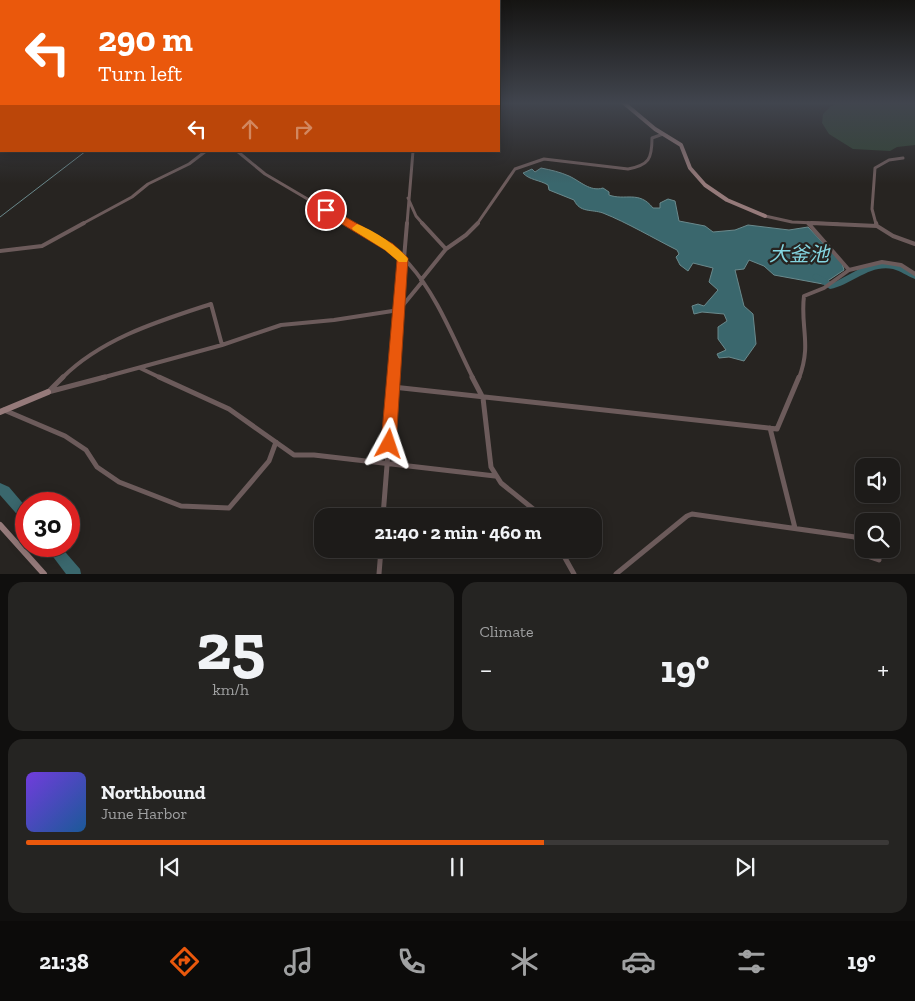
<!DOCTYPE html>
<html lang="en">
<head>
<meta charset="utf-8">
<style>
	body { margin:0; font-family:"Zilla Slab","Noto Sans JP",serif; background:#252422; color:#f1f3f6; height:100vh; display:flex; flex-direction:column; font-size:19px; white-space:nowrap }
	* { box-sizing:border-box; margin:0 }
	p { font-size:16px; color:#a0a1a2 }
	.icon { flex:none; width:28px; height:28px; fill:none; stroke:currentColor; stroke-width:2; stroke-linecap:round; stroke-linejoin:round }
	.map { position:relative; height:574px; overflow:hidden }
	.details { display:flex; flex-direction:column; gap:8px; padding:8px; background:#100f0e; flex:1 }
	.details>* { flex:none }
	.banner { position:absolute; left:0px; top:0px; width:500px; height:152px; box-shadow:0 2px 12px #0003,0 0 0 1px #3b3938; background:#ea580c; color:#fff; overflow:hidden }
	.fabs { position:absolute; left:855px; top:458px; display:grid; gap:10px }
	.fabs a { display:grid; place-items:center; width:45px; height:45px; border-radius:10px; background:#1d1b19; box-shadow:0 2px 12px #0003,0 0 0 1px #3b3938; font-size:25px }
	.speed { position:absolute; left:15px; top:492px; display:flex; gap:10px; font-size:25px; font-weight:700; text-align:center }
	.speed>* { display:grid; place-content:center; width:65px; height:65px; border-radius:50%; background:#1d1b19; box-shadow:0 2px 12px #0003,0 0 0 1px #3b3938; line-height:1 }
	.speed .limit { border:8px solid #d22; background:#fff; color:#111 }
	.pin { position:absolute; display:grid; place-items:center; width:42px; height:42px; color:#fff; margin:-21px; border:2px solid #fff; border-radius:50%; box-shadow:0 1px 5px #0007 }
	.me { position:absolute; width:55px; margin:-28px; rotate:5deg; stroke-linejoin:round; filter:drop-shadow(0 0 4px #0008) }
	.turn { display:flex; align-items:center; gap:18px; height:105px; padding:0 15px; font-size:22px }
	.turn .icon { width:65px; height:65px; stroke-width:2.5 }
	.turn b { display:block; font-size:35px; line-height:42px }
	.lanes { display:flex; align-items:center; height:48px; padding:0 15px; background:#0003; justify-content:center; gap:25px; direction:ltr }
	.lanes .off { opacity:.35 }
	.big { font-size:38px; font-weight:700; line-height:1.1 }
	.details .tile { flex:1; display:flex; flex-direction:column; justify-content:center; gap:8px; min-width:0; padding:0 18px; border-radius:15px; background:#252422 }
	.details .dial { align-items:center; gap:0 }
	.dial b { font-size:65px; line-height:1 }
	.song { display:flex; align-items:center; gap:15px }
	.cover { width:60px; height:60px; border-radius:8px; background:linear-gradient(135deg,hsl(260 70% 55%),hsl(210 70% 35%)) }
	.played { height:5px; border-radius:2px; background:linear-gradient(90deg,#ea580c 60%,#3b3938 60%) }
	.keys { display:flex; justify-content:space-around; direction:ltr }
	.heat { display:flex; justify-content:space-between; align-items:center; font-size:28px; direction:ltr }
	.details .tiles { flex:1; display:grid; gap:8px; grid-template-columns:1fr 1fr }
	.tile:last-child { grid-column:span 2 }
	.trip { position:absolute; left:314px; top:508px; width:288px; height:50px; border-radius:15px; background:#1d1b19; box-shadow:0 2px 12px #0003,0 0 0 1px #3b3938; font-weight:700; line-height:50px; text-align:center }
	.menu { display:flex; height:80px; justify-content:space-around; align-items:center; background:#0c0b0a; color:#a0a1a2 }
	.menu .icon { width:35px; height:35px }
	.menu .selected { color:#ea580c }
	.menu b { font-size:22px; color:#f1f3f6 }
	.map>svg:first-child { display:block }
</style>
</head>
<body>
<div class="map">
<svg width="915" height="574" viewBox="0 0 915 574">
	<rect width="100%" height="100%" fill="#272421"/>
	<path fill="#324434" d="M839,103H915V145L897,147L890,151L853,149L829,134L822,123L823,114L830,107Z"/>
	<path fill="#3a676d" stroke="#6a898c" d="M541,168C551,170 560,172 569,176C580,181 590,192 603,188L609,192V195C625,201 639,190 653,208H660V203L668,199L675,201L679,221L705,226L713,232L735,230L748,225L789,230L808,227L842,263L844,270L823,284L774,275L764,266L749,260L744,269L735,270L744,306L753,314L756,344L744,361L729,357L719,358L717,354L726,350L718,339V327L727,321L724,314L702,312L694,314L692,306L698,304L704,306L718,290L709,282L713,268L693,263L688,271L680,265L676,257L679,254L677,250C653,238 628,223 603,213C591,209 580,213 574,200L549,190L548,185C540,180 529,180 523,173L532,169L535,172Z"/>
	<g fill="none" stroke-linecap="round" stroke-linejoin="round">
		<path stroke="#6a898c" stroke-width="1" d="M0,217L86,151"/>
		<path fill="#3a676d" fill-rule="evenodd" d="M879,262C892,262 904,265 915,272V279C907,276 901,271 893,269C869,264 852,285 830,289L813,278L812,276L816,273L831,282H835L863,267Z
			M0,483L9,487L26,507V522L22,520L0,495Z
			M46,546H60L80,569L81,574H66L48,550Z"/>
		<path stroke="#6c5b5b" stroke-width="3" d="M237,151L265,174L350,224
			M408,198L416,216L423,224
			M765,216L792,222L838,224
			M82,224L132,197L148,184L189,164L206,151
			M407,224L413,151
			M477,224L515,169L544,159L628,169C649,165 652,159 652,138L663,134
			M876,224L872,209L875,168L889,160L903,158"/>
		<path stroke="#6c5b5b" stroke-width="4" d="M348,223C367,234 394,248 409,264C437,295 454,340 473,378
			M422,223L446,249
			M808,223L849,270
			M811,223L877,226L893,236L915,244
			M876,223L877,226
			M0,251L42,246L84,223
			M421,280L446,249L466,235L478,223
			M140,368L161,378
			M62,378C102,338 159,321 211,304L222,345
			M101,378L222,345L281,325L334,320L399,310L422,282
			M394,378L407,223
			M799,378C812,344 800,327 804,296L824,288L849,270L882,262L901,265L915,274"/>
		<path stroke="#6c5b5b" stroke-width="5" d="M159,377L229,409L294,455H314L495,476
			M472,377L483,398L491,467L501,483L542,516
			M393,387L777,429L799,377
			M48,392L105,377
			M48,392L63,377
			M4,410L65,436L86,450L97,467L119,482L181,506L229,508L269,461L276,442
			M770,428L795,528
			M383,516L394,377
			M560,549L574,574
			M379,574L381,549
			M616,574L687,516L692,514L855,537L864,555L879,560"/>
		<path stroke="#957a7a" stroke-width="4" d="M624,103L655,129L681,145L690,168L705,185L727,200L765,216"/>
		<path stroke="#957a7a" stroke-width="6" d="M0,412L48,392
			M0,525L44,574"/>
	</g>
	<linearGradient id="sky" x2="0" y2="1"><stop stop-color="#151412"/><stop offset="0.56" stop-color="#41454e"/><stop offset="1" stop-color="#41454e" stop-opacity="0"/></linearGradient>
	<rect width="915" height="184" fill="url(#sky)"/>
	<path fill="#ea580c" stroke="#983908" d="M326,206L393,244L408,258L396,444L394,449L389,451L384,449L381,444L397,260L385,250L322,212L321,210Z"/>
	<path fill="#f59e0b" d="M357,224C371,229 400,247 408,259L407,262H399L385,250L353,230L352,228Z"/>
	<g text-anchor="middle" stroke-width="4.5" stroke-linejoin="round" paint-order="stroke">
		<g font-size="20" font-style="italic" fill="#84d5e0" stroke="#272421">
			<text x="799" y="261">大釜池</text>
		</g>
	</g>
</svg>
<div class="fabs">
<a><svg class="icon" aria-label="sound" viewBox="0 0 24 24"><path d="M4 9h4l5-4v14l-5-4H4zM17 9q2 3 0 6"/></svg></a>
<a><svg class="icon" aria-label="search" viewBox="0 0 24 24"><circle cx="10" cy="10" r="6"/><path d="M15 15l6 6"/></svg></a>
</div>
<div class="speed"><div class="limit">30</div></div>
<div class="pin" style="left:326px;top:210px;background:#d93025"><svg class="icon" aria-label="arrive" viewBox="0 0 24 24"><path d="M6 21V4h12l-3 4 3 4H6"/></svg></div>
<svg class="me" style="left:389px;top:444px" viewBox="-20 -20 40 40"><path d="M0-17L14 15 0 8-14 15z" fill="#ea580c" stroke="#fff" stroke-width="4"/></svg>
<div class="trip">21:40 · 2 min · 460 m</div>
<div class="banner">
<div class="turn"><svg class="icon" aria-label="left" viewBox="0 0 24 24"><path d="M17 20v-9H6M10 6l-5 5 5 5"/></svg><div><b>290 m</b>Turn left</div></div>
<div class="lanes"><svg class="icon" aria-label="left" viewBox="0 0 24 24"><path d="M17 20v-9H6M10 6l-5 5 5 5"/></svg><svg class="icon off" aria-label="ahead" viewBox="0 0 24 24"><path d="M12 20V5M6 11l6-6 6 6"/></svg><svg class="icon off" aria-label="right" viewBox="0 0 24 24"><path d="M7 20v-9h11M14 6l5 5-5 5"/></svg></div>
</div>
</div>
<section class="details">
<div class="tiles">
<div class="tile dial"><b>25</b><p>km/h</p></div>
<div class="tile"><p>Climate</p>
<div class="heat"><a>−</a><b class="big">19°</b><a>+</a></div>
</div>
<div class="tile">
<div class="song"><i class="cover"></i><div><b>Northbound</b><p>June Harbor</p></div></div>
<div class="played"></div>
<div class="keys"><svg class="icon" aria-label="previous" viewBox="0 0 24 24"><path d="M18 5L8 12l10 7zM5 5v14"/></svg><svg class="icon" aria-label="pause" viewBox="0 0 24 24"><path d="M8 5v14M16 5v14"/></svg><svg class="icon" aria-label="next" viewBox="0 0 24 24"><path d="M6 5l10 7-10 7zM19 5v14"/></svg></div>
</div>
</div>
</section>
<nav class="menu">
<b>21:38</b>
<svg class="icon selected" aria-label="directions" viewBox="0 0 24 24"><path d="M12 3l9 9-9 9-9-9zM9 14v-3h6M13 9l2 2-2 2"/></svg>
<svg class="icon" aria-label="music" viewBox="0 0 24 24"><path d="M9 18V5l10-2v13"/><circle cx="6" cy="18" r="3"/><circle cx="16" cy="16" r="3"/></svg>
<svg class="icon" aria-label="phone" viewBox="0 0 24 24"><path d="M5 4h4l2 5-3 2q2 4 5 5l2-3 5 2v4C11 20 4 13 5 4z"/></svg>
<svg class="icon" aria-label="climate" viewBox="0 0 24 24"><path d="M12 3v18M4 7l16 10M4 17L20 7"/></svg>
<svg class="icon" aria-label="car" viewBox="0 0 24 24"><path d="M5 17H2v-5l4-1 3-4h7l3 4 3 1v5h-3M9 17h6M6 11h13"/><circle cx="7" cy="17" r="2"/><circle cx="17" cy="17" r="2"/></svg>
<svg class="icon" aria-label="filters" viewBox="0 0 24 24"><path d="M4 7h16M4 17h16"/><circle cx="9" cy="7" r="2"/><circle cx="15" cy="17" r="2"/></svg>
<b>19°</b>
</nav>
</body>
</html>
